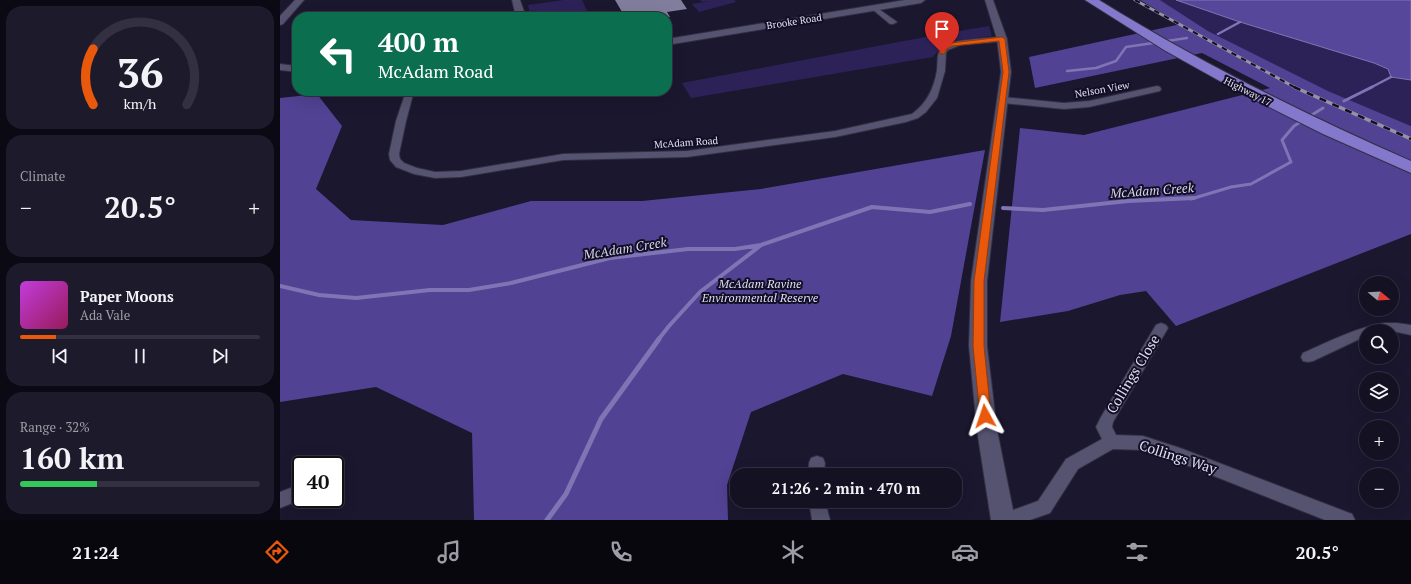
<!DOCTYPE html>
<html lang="en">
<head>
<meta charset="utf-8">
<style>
	body { margin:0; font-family:"PT Serif",serif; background:#1d1a2b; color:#f1f3f6; height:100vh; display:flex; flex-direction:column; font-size:15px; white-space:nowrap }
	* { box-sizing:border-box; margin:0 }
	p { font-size:13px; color:#9d9da6 }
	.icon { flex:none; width:22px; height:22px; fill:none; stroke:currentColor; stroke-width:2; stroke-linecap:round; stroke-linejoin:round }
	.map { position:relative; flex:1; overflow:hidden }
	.sheet { display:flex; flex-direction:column; gap:6px; padding:6px; background:#0b0913; width:280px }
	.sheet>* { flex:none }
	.banner { position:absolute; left:12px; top:12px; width:380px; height:84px; border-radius:16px; box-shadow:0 4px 16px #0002,0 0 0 1px #333141; background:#0b6e4f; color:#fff; overflow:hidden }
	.needle { width:26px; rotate:108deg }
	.tools { position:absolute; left:1079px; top:276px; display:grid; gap:8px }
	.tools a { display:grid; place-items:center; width:40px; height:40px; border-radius:50%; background:#141123; box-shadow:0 4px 16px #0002,0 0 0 1px #333141; font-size:20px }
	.speed { position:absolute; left:12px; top:456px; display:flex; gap:8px; font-size:20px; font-weight:700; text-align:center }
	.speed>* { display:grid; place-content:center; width:52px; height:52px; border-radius:50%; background:#141123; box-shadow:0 4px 16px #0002,0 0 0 1px #333141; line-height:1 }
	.speed .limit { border:2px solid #111; border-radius:6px; background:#fff; color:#111 }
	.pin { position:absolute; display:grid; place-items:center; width:34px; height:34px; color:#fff; margin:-41px -17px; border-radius:50% 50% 50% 0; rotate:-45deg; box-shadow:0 0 4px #0007 }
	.pin .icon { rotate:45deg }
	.me { position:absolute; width:44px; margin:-22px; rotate:355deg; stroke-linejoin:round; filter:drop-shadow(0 0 3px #0008) }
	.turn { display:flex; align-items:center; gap:14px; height:84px; padding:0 20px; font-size:18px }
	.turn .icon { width:52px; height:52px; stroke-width:2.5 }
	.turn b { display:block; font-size:28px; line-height:34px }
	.big { font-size:30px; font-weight:800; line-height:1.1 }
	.sheet .widget { flex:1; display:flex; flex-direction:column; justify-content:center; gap:6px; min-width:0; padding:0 14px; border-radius:16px; background:#1d1a2b }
	.sheet .dial { align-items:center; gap:0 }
	.dial svg { height:104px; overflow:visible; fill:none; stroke:#333141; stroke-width:7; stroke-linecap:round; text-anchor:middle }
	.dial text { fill:#f1f3f6; stroke:none }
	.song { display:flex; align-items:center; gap:12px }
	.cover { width:48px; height:48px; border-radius:6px; background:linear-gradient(135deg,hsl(290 70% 55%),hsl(330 70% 35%)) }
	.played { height:4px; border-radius:2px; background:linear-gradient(90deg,#ea580c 15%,#333141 15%) }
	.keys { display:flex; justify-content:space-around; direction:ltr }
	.heat { display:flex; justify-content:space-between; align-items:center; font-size:22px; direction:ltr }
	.charge { height:6px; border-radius:3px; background:linear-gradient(90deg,#34c759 32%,#333141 0) }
	.trip { position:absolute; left:450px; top:468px; width:232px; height:40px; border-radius:16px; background:#141123; box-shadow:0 4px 16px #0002,0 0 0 1px #333141; font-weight:800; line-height:40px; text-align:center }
	.tabs { display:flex; height:64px; justify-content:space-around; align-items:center; background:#08070e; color:#9d9da6 }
	.tabs .icon { width:28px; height:28px }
	.tabs .active { color:#ea580c }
	.tabs b { font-size:18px; color:#f1f3f6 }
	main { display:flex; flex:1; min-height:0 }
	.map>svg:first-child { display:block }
</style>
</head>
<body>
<main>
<section class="sheet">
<div class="widget dial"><svg viewBox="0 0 100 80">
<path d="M14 69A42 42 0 1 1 86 69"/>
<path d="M14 69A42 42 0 0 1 14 26" stroke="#ea580c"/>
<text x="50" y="56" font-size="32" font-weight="700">36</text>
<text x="50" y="72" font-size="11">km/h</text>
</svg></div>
<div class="widget"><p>Climate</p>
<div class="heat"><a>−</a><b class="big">20.5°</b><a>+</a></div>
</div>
<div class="widget">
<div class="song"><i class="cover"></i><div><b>Paper Moons</b><p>Ada Vale</p></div></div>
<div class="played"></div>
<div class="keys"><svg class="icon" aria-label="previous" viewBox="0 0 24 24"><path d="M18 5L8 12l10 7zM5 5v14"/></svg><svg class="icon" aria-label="pause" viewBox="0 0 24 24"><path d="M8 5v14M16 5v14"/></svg><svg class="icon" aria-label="next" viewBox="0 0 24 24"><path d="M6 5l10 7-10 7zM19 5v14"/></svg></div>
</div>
<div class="widget"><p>Range · 32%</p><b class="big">160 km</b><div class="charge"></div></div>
</section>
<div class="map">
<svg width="1131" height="520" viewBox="0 0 1131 520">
	<rect width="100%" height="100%" fill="#1a172f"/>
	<path fill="#2d2258" d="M284,0H302L310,17H251L248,5Z
		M420,0H454L456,2L419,12L412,4L431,1L422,2Z
		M880,0H896L960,22L1094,63L1108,69L1111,77L1131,80V126L1048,91L928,31Z
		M709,26L712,36L678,40L662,46L653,57L411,98L402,83L640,38L671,31H679Z"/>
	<path fill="#514293" d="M860,0H880L928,31L1048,91L1131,126V234L896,326L866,291L840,295L788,311L720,322L740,128L804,135L990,88L922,53L755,88L749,57L901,24Z
		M37,94L62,126L36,189L71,220L163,225L251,201H362L481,189L705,150L671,336L652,396L563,374L471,412L447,485L448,520H194L192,433L96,387L0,402V98Z"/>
	<path fill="#56479a" stroke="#8075b4" d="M896,0H1131V80L1111,77L1108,69L1094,63L960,22Z"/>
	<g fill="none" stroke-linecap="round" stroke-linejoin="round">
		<path stroke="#8075b4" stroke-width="2.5" d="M938,34L960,22
			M787,71L816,68L836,61L846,47L907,38
			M1090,88L1111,77"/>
		<path stroke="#8075b4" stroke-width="3" d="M1064,101L1092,87
			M911,199L951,187L971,184L1011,162L1002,140L1014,126L1043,108"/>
		<path stroke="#8075b4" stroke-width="4" d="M723,208L763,210L848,201L914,198
			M0,286L39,295L76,298L150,290H189L231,283L330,258L408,249H455L481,245L592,207L650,212L690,204
			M378,340L389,326L420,292L480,246"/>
		<path stroke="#8075b4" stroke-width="5" d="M267,520L286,494L321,419L379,339"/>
	</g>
	<path fill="#807e9c" d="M335,0H401L407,9L387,12L390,17H369L367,15L345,17Z"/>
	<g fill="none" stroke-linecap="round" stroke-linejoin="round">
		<g stroke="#322f42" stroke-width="2">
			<path id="street" d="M592,7H596L617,22L613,24H610L592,9Z
				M722,37L726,39L725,41L680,45L668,50L666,53L665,71L657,98L646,112L638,118L626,122L555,137L407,157L283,160L181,177L155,178L134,174L116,167L110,160L109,154L116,121L126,91H134L126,121L119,154L120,159L124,163L137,168L155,172L181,171L283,154L407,151L555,131L632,114C647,103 654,89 657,70C658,63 656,53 662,47C671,39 709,38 722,37Z
				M877,86L880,87L881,89L880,91L809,107L784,109L723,103L719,100L723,97L784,103L809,101Z
				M881,323L886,325L888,328L833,422L832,427L836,435L863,436L900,448L1072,514L1075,520H1045L896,461L863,450L833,449L798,469L770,513L750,520H719L722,514L758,501L786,459L822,439L816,427L821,417L876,325Z
				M1104,323H1117L1131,325V335L1112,331H1086V336L1033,361L1028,362L1023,361L1021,357L1023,353C1050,341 1075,328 1104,323Z
				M537,456L543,458L545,463L544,475H528L529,463L531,458Z
				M21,484V499H23L0,508V492Z
				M529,501H545L550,520H532Z"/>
		</g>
		<g stroke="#322f42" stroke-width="2">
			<path id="secondary" d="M15,0H24L3,24L0,25V16Z
				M232,0H240L246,17H236Z
				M625,0H645L641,3L387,45V39Z
				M705,0H713L727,39L731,72L707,281V346L717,430L735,520H711L697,430L689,346L691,281L721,72L717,39Z
				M0,64L17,66V72L0,70Z"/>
		</g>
		<g stroke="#322f42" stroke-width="2">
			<path id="highway" d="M805,0H819C919,62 1024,114 1131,161V173L1043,134L963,94L884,50Z"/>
		</g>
		<use href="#street" fill="#55536f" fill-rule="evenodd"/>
		<use href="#secondary" fill="#55536f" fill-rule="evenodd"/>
		<use href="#highway" fill="#8378cb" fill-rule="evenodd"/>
		<g stroke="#9492a6" stroke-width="3">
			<path id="rail-far1" d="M855,0L1016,88"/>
		</g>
		<g stroke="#9492a6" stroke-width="3.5">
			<path id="rail" d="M1014,87L1131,139"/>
		</g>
		<use href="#rail-far1" stroke="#120e25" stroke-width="2" stroke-dasharray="5.5" stroke-linecap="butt"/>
		<use href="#rail" stroke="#120e25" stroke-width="2.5" stroke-dasharray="7" stroke-linecap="butt"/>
	</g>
	<path fill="#ea580c" stroke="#983908" d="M722,37L725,39L729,72L704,281V346L711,416L709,420L705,421L701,420L700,416L693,346L694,281L723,72L719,41L672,46L667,49L664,54L659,53L663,47L671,43Z"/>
	<g text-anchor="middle" stroke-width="4" stroke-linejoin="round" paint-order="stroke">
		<g font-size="10" fill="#e1e0f1" stroke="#120e25">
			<text transform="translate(514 21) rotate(-9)" y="4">Brooke Road</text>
			<text transform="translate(822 89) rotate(-10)" y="4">Nelson View</text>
			<text transform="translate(968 91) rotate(27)" y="4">Highway 17</text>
			<text transform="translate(406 142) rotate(-4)" y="4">McAdam Road</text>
		</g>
		<g font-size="12" font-style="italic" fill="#dfdef6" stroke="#120e25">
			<text x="480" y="288">McAdam Ravine<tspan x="480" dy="14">Environmental Reserve</tspan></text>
		</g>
		<g font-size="13" font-style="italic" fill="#d6d5ec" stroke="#120e25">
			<text transform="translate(872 190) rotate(-4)" y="5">McAdam Creek</text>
			<text transform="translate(345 248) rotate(-9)" y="5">McAdam Creek</text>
		</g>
		<g font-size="14" fill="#e1e0f1" stroke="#120e25">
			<text transform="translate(853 374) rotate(-59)" y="5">Collings Close</text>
			<text transform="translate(898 457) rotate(18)" y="5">Collings Way</text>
		</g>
	</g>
</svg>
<div class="tools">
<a><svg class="needle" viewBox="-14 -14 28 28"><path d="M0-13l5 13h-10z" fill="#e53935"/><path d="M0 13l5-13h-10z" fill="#9d9da6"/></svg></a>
<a><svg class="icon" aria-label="search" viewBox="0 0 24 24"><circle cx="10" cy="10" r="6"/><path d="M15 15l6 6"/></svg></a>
<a><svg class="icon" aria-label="layers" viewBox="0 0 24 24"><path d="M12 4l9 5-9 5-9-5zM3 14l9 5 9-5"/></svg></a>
<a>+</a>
<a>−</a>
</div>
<div class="speed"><div class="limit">40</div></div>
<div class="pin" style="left:662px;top:53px;background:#d93025"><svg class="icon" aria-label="arrive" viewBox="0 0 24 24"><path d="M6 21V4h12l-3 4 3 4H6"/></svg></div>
<svg class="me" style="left:705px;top:416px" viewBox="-20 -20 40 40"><path d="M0-17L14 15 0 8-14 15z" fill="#ea580c" stroke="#fff" stroke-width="4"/></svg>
<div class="trip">21:26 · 2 min · 470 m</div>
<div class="banner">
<div class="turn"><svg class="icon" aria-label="left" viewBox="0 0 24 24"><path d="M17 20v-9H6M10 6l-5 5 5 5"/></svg><div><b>400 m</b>McAdam Road</div></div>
</div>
</div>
</main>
<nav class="tabs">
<b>21:24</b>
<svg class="icon active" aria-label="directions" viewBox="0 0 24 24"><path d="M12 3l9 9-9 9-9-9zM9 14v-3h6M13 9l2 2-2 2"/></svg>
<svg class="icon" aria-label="music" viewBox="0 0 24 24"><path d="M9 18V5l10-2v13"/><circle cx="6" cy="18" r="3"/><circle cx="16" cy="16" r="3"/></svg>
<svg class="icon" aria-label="phone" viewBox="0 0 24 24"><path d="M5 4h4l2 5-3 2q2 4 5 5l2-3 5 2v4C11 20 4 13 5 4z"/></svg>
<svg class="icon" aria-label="climate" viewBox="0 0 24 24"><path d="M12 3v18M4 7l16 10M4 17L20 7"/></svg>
<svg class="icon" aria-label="car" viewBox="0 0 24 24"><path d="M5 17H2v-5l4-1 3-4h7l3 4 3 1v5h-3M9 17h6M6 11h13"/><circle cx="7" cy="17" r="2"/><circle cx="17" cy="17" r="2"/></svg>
<svg class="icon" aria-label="filters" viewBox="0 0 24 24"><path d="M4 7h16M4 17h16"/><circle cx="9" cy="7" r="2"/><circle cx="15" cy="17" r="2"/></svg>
<b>20.5°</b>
</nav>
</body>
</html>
